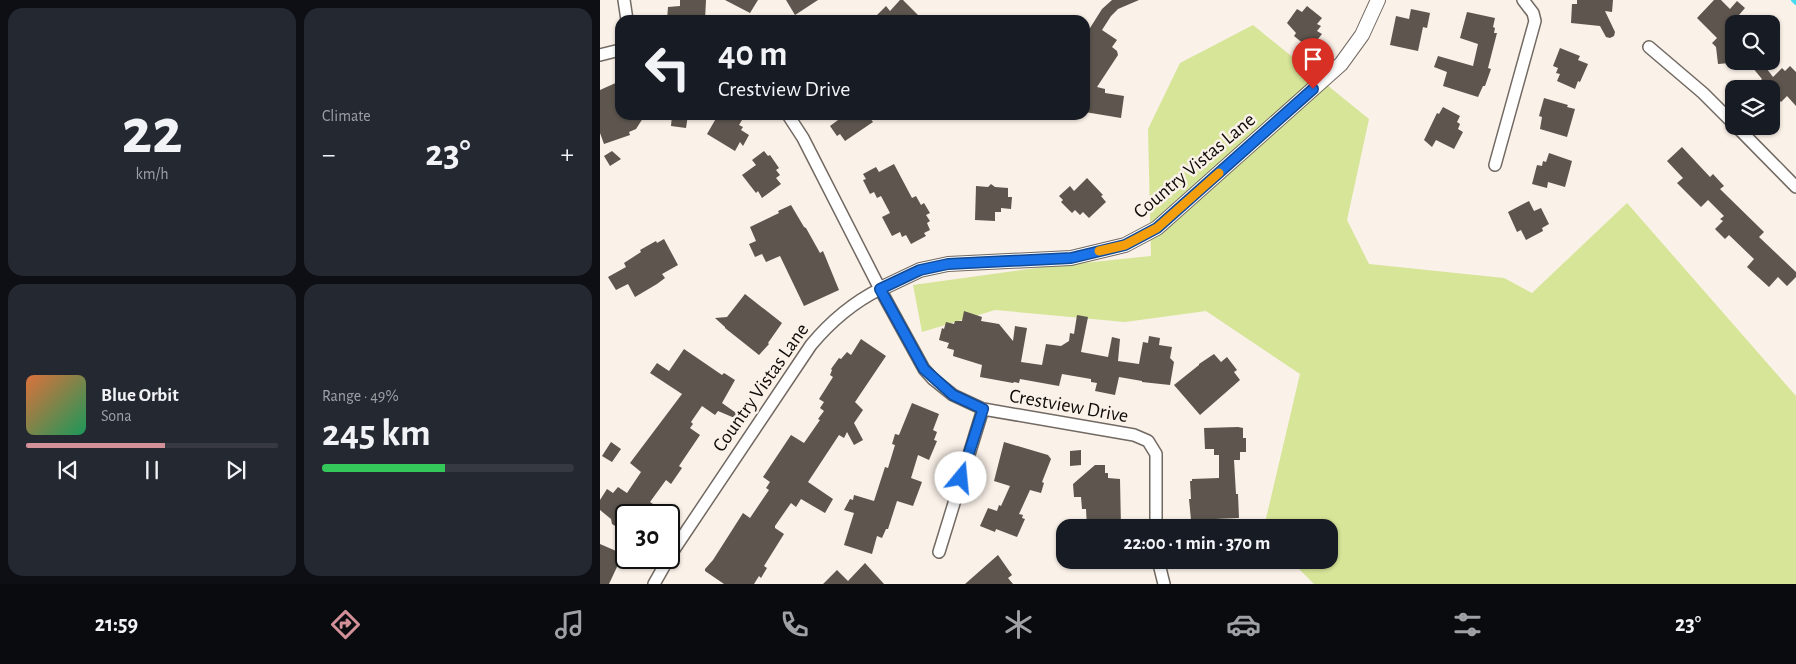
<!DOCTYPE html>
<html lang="en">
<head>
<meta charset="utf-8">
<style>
	body { margin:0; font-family:"Alegreya Sans",sans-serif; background:#242831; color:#f1f3f6; height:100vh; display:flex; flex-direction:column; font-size:19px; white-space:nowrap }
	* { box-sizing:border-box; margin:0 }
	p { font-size:16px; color:#9ea1a6 }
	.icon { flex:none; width:28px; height:28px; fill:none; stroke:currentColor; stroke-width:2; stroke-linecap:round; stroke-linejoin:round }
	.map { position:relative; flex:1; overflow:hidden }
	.panel { display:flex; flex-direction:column; gap:8px; padding:8px; background:#0d0f14; width:600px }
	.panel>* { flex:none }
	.guide { position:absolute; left:15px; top:15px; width:475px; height:105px; border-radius:15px; box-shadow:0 1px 4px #0004; background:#171b24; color:#f1f3f6; overflow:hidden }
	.buttons { position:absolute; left:1125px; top:15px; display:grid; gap:10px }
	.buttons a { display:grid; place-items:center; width:55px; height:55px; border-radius:10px; background:#171b24; box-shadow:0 1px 4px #0004; font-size:25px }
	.speed { position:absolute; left:15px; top:504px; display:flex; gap:10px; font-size:25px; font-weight:700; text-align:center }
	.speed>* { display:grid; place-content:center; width:65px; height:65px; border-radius:50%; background:#171b24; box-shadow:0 1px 4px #0004; line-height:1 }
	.speed .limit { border:2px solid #111; border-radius:8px; background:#fff; color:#111 }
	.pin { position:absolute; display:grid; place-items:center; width:42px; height:42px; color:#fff; margin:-51px -21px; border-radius:50% 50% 50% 0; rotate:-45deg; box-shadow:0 0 5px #0007 }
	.pin .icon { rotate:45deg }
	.me { position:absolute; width:55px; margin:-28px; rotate:17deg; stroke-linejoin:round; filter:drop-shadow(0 0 4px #0008) }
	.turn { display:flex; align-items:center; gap:18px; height:105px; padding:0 20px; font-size:22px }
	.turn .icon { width:65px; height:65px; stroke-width:2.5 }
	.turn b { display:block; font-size:35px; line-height:42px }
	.big { font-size:38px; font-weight:700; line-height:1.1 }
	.panel .card { flex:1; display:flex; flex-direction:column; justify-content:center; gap:8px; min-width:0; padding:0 18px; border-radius:15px; background:#242831 }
	.panel .dial { align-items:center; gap:0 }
	.dial b { font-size:65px; line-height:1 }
	.song { display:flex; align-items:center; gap:15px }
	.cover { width:60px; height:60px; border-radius:8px; background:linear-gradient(135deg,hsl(20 70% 55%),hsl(150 70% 35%)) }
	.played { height:5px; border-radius:2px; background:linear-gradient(90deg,#d29098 55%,#363941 55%) }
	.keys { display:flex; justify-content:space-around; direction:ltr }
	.heat { display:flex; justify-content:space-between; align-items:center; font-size:28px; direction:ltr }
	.charge { height:8px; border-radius:4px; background:linear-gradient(90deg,#34c759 49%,#363941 0) }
	.panel .tiles { flex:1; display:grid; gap:8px; grid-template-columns:repeat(2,1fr) }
	.trip { position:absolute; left:456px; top:519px; width:282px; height:50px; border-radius:15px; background:#171b24; box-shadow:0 1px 4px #0004; font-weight:700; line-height:50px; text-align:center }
	.dock { display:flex; height:80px; justify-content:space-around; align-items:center; background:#090b0e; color:#9ea1a6 }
	.dock .icon { width:35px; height:35px }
	.dock .active { color:#d29098 }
	.dock b { font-size:22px; color:#f1f3f6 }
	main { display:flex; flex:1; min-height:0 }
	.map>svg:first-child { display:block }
</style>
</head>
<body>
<main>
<section class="panel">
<div class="tiles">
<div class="card dial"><b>22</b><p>km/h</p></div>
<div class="card"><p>Climate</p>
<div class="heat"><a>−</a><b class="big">23°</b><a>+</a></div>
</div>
<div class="card">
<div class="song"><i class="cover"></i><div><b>Blue Orbit</b><p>Sona</p></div></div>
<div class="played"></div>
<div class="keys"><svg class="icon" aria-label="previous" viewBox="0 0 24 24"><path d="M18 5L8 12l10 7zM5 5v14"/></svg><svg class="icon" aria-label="pause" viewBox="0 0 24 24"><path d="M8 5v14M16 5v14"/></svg><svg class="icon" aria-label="next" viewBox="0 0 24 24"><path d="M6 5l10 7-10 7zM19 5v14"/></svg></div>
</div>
<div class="card"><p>Range · 49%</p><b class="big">245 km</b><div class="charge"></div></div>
</div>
</section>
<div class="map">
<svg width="1196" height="584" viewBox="0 0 1196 584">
	<rect width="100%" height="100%" fill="#faf1e8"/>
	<path fill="#d6e598" d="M653,25L769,119L747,220L769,264L904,278L932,293L1027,203L1196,396V584H714L690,560H730V528L664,527L700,374L606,311L525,322L395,310L322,332L313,285L444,267L551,256L548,129L580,63Z"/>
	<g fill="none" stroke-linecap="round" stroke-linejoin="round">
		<path stroke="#43ddf1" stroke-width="4" d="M1193,0L1196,3"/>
	</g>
	<path fill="#5d554e" d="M80,0H106L105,20H67L68,7L80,6Z
		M125,0H158L150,13Z
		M186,0H218L195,15Z
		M300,0H303L318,15L312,20H272L286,6L290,11Z
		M512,0H539L518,9L511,16L502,30L517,40L512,47L517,51L518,55L497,87L505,89V93L524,96L521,118L485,112L489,93L485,90V36L502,9Z
		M977,0H1013L1012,12L1005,11L1015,32L1014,36L1010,38L1006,37L1000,26L971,23L972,4H977Z
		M1114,0H1121L1130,9L1137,1L1145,8L1139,15L1148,24H1134V44L1126,35L1130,63L1118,64L1116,47L1112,43L1117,38L1097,18Z
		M707,6L722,18L717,24L721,26L717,31L722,34L710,49L694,36L696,33L687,23L697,9L702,12Z
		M811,9L830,13L827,28L823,27L818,51L790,45L796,16L809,19Z
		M867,12L895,18L893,27L895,28L894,33H897L888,68L891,69L885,86H883L878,97L843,86L847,72L834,67L838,56L873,66L878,44L860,38Z
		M960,48L980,56L978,60L988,64L980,82L978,81L975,89L957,81L960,74L956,73L958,68L953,66Z
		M1159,61H1161L1173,77L1182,68L1185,71L1190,66L1196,72V106L1187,96L1181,102L1171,92V89H1168L1160,81L1162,79L1152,67Z
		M20,81V115H45L36,129L29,132L30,135L4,144L0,133V90Z
		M944,98L968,105L967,107L975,109L967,137L940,129L942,117L939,116Z
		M843,107L860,116L857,122L860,124L858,129L863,132L854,149L836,140L832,147L824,140L837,113L839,114Z
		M72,115H88L86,128L71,126Z
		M118,115H145L139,125L143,127L141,130L149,135L143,146L140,142L135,151L107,134Z
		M234,115H268L273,122L245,141L240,134L237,136L230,126L238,120Z
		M1082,147L1110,177L1113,174L1124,186L1120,189L1164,232L1159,237L1196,272V277L1187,286L1178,277L1169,287L1147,267L1154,259L1129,235L1125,239L1115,229L1123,221L1120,219L1124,216L1108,200L1101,207L1077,183L1083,178L1067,161Z
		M12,151L21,159L10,166L4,156Z
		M164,151L168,156L170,155L179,168L176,170L180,175L176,178L181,184L162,198L158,191L156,193L142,175L156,165L152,160Z
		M949,153L972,161L965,187L948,182L947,188L932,184L937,165L942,166L943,161L946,162Z
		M294,164L312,198L316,196L321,205L324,203L330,213L326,215L330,221L327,223L330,230L324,233L326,236L311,244L306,235L302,237L300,232L292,236L282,217L290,213L281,196L277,198L274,192L270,194L263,180L266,179L263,174L276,167L279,172Z
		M487,178L503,195L501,196L506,202L489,218L483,212L480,215L475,210L472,213L461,202L463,200L459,196L470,186L474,191Z
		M391,184L395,187L408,188V197H412L411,209L401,208V212H395V221L375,220L376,186L388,187Z
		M929,201L934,211L941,208L949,224L942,228L943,231L926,240L921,230L917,232L908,212Z
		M191,205L204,227L206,228L220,253L223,251L239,290L204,306L180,256L166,262L162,254L155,257L149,244L156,241L150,227L179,213L178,211Z
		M64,239L78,265L62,274L65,278L57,284L35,297L28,284L16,290L8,277L26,267L24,263L41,252L40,250L56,241L57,243Z
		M145,294L182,323L168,343L169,344L159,355L125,328V327L115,318L127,317Z
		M364,311L382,317L381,321L399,324L413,341L415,326L427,328L421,362L442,365L446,344L461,346L469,341L470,333L474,334L477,315L488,317L481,352L508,357L512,337L520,339L518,361L539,364L543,342L548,343L549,336L560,338L559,345L572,347L570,358L574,362L570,385L542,382V381L519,377L515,395L495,391L497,383L491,382V379L462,374L459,386L420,379L419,383L414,382L413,383L380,377L382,365L353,356L354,350L347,348L349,343L339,340L342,328L344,329L346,322L354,324L355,321H362Z
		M261,339L286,356L255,402L263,410L254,423L263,440L254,445L247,432L244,438L239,435L208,482L233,499L225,513L201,499L196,507L191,503L175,526V528L184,534L164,566L167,568L161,578L159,576L154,584H124L105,571V569L113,560L143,513L150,518L169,490L166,488L170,482L163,477L191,435L204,443L220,420L218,419L224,411L220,408L224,402L219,399L233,377L230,375L232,370L231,369L239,358L241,359L247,352L251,355Z
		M84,349L122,375L124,373L135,380L122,403L139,415L137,419L118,411L115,415L102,406L91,422L93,424L90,428L100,435L79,466L82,468L71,484L66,480L50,502L53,504L45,515H26V521L20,529L12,524L11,519L0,510V500L7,489L13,493L18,487L27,493L41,472L30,463L82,394L50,373L57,363L69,371Z
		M614,354L621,362L627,357L637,370L634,372L640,380L600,415L574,385L599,365V364Z
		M312,403L339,414L333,430L337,432L334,440L337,441L329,460L318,455L311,478L322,482L313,506L297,501L288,529H286L282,538L277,536L272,554L244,545L254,513L244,510L250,499L253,500L254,495L274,501L285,467L288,468L295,445L292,444L295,434L299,435Z
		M638,427L643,428V438H646V452H640V460H634L636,494H638L639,518L591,520L589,499H591L590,481H592V479L619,478V455H614V449H605L604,428Z
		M11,442L21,449L12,462L2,456Z
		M404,442L448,455L451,459L442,482L444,483L441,493L430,490L419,514L423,515L422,518L425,519L417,537L396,529L395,532L380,526L388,508L397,511L399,505L401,506L410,486L394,481Z
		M481,450V465L470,466V451Z
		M495,465H505V473H508V478L520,479L521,528H487L486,509H482L481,497H474L473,484Z
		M0,544L23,554L9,584H0Z
		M398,555L412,575L408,578L413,584H365Z
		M265,563L284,584H223L237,570L248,581Z"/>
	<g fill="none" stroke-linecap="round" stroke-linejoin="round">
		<g stroke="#716962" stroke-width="14">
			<path id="minor" d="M24,0L27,20
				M1049,47L1103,93L1134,124
				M0,55L20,50
				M188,115L203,138L280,289L324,369L333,379L353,395L383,409L534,435L548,441L556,454V528
				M1136,126L1196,187
				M895,165L935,21L933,13L923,0
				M339,552L383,409
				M558,560L564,584
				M54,584L71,554L211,345C231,321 252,303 280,289"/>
		</g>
		<g stroke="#716962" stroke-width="16">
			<path id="tertiary" d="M280,289L320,270L348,264L471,258L525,245L557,228L741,64L762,35L778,0"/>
		</g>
		<use href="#minor" stroke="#fff" stroke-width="11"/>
		<use href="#tertiary" stroke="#fff" stroke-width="14"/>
	</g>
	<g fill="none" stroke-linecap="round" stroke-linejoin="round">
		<g stroke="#114b97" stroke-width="12">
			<path id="route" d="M361,478L383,409L353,395L324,369L280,289L320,270L348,264L471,258L525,245L557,228L713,89"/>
		</g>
		<use href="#route" stroke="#1a73e8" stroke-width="9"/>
		<path stroke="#f59e0b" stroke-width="9" d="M499,251L525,245L557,228L619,173"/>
	</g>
	<g text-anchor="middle" stroke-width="5" stroke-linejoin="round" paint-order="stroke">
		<g font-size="20" fill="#0e0b08" stroke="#faf1e8">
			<text transform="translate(594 165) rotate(-40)" y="7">Country Vistas Lane</text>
			<text transform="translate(160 387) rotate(-55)" y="7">Country Vistas Lane</text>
			<text transform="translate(469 405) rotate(10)" y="7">Crestview Drive</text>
		</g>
	</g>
</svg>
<div class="buttons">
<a><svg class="icon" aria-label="search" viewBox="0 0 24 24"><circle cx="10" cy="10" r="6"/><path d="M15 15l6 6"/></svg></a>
<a><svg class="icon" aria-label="layers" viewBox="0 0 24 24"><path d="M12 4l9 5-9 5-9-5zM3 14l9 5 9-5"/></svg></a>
</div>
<div class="speed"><div class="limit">30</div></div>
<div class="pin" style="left:713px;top:89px;background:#d93025"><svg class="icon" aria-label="arrive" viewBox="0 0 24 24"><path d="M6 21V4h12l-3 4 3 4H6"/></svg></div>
<svg class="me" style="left:361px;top:478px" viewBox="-20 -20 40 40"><circle r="19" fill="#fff"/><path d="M0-13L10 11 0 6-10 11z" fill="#1a73e8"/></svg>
<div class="trip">22:00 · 1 min · 370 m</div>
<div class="guide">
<div class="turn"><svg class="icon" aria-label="left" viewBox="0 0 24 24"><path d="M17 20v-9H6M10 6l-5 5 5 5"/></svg><div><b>40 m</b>Crestview Drive</div></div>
</div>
</div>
</main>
<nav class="dock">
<b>21:59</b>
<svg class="icon active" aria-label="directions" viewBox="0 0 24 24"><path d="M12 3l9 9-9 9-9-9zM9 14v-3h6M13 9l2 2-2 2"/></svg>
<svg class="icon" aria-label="music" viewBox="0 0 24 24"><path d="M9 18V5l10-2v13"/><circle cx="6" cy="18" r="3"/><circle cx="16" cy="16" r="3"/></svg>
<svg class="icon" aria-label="phone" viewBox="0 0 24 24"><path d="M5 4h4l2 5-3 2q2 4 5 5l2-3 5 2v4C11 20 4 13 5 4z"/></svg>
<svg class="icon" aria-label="climate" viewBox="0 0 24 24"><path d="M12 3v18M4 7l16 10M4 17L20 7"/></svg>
<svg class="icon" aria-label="car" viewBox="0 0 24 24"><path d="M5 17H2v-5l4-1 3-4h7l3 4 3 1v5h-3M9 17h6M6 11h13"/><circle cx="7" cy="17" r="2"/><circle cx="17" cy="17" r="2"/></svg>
<svg class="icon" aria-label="filters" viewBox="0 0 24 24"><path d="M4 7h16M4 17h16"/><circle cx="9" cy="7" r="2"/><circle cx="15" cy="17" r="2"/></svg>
<b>23°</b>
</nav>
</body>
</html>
